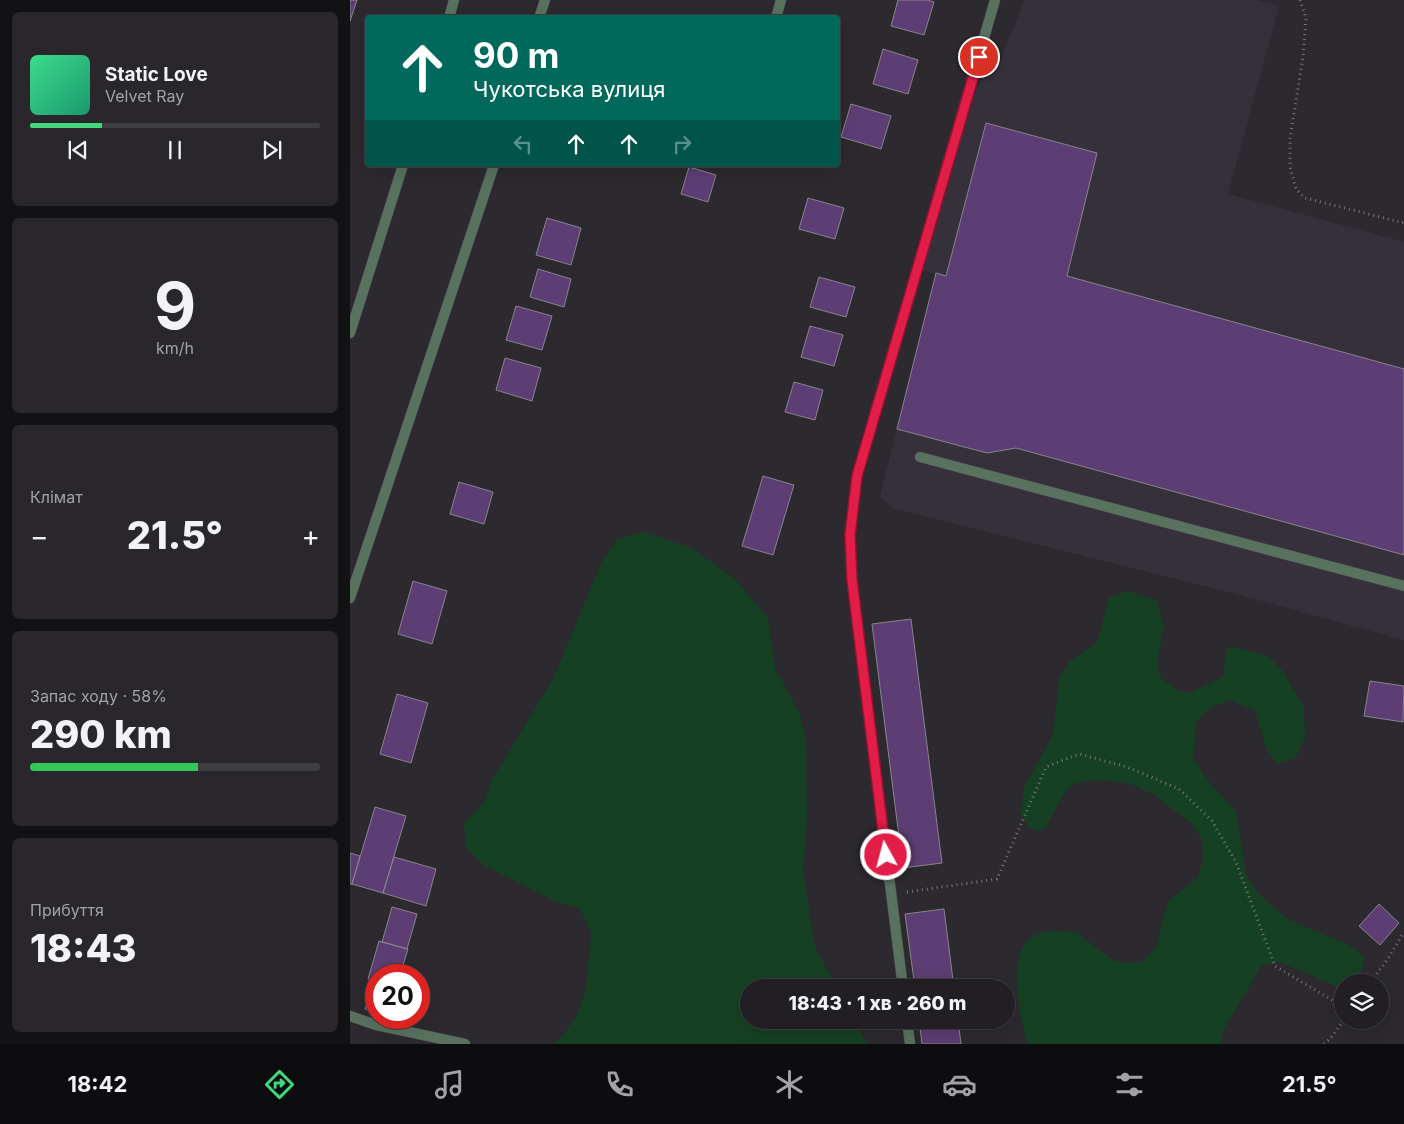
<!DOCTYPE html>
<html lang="uk">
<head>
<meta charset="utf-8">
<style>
	body { margin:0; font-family:Inter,sans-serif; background:#29272b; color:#f1f3f6; height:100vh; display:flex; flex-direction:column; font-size:19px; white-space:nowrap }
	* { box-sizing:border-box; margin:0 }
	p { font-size:16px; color:#a2a2a6 }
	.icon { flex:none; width:28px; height:28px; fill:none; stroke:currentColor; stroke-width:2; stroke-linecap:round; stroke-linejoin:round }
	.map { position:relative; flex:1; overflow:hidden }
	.side { display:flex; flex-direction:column; gap:12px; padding:12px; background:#121113; width:350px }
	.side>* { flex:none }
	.top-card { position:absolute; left:15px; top:15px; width:475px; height:152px; border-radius:5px; box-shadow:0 5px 20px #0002,0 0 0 1px #3e3d41; background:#00695c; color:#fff; overflow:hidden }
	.fabs { position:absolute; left:984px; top:974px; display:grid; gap:10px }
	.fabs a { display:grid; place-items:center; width:55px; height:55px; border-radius:50%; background:#211f23; box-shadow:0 5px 20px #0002,0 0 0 1px #3e3d41; font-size:25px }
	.speed { position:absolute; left:15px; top:964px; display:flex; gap:10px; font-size:25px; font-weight:700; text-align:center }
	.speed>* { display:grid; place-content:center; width:65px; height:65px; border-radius:50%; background:#211f23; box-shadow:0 5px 20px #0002,0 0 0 1px #3e3d41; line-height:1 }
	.speed .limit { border:8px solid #d22; background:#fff; color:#111 }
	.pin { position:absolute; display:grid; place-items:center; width:42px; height:42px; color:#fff; margin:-21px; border:2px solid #fff; border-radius:50%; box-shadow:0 1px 5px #0007 }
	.me { position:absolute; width:55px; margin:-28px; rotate:353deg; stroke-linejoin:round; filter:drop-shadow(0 0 4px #0008) }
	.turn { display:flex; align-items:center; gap:18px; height:105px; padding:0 25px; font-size:22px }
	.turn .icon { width:65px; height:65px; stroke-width:2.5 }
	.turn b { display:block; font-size:35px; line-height:42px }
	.lanes { display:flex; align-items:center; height:48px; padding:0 25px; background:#0003; justify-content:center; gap:25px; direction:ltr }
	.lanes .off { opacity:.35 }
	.big { font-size:38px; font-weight:800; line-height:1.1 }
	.side .tile { flex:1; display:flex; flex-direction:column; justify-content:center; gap:8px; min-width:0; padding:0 18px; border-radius:8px; background:#29272b }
	.side .dial { align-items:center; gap:0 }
	.dial b { font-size:65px; line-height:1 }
	.song { display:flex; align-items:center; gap:15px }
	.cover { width:60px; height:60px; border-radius:8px; background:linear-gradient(135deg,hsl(150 70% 55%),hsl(160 70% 35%)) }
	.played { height:5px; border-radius:2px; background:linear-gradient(90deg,#41d77c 25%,#3e3d41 25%) }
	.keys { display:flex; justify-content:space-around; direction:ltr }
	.heat { display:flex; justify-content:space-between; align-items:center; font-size:28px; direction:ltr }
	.charge { height:8px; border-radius:4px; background:linear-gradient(90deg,#34c759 58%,#3e3d41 0) }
	.trip { position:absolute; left:390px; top:979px; width:275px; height:50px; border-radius:25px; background:#211f23; box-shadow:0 5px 20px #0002,0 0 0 1px #3e3d41; font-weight:800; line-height:50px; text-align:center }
	.tab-bar { display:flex; height:80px; justify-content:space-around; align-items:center; background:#0d0c0e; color:#a2a2a6 }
	.tab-bar .icon { width:35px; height:35px }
	.tab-bar .active { color:#41d77c }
	.tab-bar b { font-size:22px; color:#f1f3f6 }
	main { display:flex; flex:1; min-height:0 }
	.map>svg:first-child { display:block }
</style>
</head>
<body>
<main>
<section class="side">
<div class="tile">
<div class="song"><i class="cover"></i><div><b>Static Love</b><p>Velvet Ray</p></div></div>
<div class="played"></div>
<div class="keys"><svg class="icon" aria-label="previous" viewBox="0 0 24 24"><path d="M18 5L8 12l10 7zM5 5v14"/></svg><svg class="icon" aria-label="pause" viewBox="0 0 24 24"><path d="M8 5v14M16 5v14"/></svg><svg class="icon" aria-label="next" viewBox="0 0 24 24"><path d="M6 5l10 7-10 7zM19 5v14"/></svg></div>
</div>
<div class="tile dial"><b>9</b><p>km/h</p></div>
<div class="tile"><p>Клімат</p>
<div class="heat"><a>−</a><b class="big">21.5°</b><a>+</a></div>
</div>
<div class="tile"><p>Запас ходу · 58%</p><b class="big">290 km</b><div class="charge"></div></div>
<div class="tile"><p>Прибуття</p><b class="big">18:43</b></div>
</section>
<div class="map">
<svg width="1054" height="1044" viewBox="0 0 1054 1044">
	<rect width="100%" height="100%" fill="#2c292f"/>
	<path fill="#36303b" d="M675,0H906L929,6L878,194L1054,242V640L875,591L542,508L530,496L586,274L572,270L618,109L632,77L648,66Z"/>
	<path fill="#164024" d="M293,532L342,548L385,579L418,618L425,668L450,714L456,739L457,817L453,870L465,947L487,987L399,988V1020H504L517,1044H203L210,1039L226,1017L236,990L241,933L230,909L206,902L135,866L116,848L114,823L133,803L143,778L204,677L250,565L267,539Z
		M777,591L807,600L814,626L807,664L811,678L827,690L839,693L874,676L875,650L881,647L918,656L932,670L954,707L955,737L946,757L927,764L916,748L905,711L880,700L861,707L846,721L844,758L858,781L886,811L896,874L908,893L939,920L999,945L1014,956L1012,970L1003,982H992V989L930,962L911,966L873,1031L871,1044H677C670,1013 649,936 698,932C709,931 719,929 728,934C738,940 760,961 769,962C777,964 785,962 792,962L806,947L818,901L848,877L853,859L852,839L841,823L803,794L778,783L744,780L725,783L715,792L695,829L689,831L678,827L671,814L674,788L703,734L709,678L720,661L747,642L759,598Z"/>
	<path fill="#5d3e74" stroke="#88848b" d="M0,0H7L0,21Z
		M548,0H578L584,2L574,35L541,26Z
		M533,49L568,60L558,94L523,84Z
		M501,104L541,116L531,149L491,137Z
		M636,123L747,153L717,276L1054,369V555L666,448L637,453L547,429L586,273L596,276Z
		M339,167L366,175L358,202L331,194Z
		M458,198L494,208L485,239L449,229Z
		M197,218L231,228L221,265L186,255Z
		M188,269L221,279L214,307L180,297Z
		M469,277L505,287L496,317L460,307Z
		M166,306L202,316L192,350L156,340Z
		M460,326L493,335L484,366L451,357Z
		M155,358L191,368L182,401L146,390Z
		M444,382L473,390L465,420L435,412Z
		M413,476L444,485L423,555L392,546Z
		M109,482L143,492L134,524L100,514Z
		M63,581L97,591L82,644L48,634Z
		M561,619L592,863L553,868L522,624Z
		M1020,681L1054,686L1053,722L1014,716Z
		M47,694L78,703L61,763L30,754Z
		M25,807L56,816L33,893L2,884Z
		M0,853L10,856L2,884H0Z
		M44,857L86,869L76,906L33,893Z
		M1029,904L1049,923L1030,945L1009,926Z
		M42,907L67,914L57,949L32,942Z
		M594,909L604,988H565L555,914Z
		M29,941L58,949L50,975H26V981L18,979Z
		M21,989L26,991V1012L15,1009Z
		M569,1020H608L611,1044H572Z"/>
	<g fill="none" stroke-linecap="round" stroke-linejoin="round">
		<g stroke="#49464c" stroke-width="11">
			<path id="service" d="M189,18L195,0
				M570,457L1054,586
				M502,580L553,988
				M0,598L144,165
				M557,1020L560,1044"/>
		</g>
		<g stroke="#49464c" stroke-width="11">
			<path id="minor" d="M99,18L104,0
				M426,18L431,0
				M0,333L53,165
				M502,580L500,535L507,476L645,0
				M0,1016L26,1025L115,1044"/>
		</g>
		<path stroke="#78757b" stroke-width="3" stroke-dasharray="1 4" stroke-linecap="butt" d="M950,0L956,18L953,57L940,138V167L946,189L955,198L1054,223
			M557,892L647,879L696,767L729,754L777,767L829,789L862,821L886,862L925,966L992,1006
			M1021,982L1037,960L1054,932
			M974,1044L980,1039L994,1020"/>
		<use href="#service" stroke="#59725f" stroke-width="10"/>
		<use href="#minor" stroke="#59725f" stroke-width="10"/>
	</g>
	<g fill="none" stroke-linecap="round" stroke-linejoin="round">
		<g stroke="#92132f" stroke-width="12">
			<path id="route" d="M536,855L502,580L500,535L507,476L629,57"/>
		</g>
		<use href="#route" stroke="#e11d48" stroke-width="9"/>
	</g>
</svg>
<div class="fabs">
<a><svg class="icon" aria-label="layers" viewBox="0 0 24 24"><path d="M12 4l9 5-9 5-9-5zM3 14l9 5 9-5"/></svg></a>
</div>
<div class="speed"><div class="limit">20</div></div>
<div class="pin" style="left:629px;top:57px;background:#d93025"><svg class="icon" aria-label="arrive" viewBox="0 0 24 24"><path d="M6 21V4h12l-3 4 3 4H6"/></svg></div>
<svg class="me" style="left:536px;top:855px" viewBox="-20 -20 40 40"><circle r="17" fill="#e11d48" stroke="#fff" stroke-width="3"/><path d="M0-11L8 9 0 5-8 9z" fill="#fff"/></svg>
<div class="trip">18:43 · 1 хв · 260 m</div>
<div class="top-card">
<div class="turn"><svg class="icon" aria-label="ahead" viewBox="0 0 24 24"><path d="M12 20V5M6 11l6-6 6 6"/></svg><div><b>90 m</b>Чукотська вулиця</div></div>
<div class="lanes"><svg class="icon off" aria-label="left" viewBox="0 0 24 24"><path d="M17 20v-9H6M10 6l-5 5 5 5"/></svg><svg class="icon" aria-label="ahead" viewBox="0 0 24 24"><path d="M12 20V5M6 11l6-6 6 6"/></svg><svg class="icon" aria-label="ahead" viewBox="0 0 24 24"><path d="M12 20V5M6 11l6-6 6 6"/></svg><svg class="icon off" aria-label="right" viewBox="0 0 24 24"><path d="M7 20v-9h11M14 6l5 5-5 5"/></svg></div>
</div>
</div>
</main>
<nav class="tab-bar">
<b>18:42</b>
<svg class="icon active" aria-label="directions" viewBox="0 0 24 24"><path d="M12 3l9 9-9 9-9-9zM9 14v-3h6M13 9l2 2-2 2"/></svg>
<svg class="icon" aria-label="music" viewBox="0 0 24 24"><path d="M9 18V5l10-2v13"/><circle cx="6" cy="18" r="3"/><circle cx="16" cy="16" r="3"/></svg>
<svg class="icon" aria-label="phone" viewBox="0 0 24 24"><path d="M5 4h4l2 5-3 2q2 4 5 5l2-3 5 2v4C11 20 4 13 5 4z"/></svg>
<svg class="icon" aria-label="climate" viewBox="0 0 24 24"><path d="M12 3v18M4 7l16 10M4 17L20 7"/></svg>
<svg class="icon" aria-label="car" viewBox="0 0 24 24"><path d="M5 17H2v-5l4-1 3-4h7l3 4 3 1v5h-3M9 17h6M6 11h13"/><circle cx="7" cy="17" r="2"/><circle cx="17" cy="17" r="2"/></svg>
<svg class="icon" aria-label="filters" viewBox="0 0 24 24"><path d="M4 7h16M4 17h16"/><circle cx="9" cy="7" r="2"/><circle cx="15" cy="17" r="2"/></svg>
<b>21.5°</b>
</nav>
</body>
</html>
